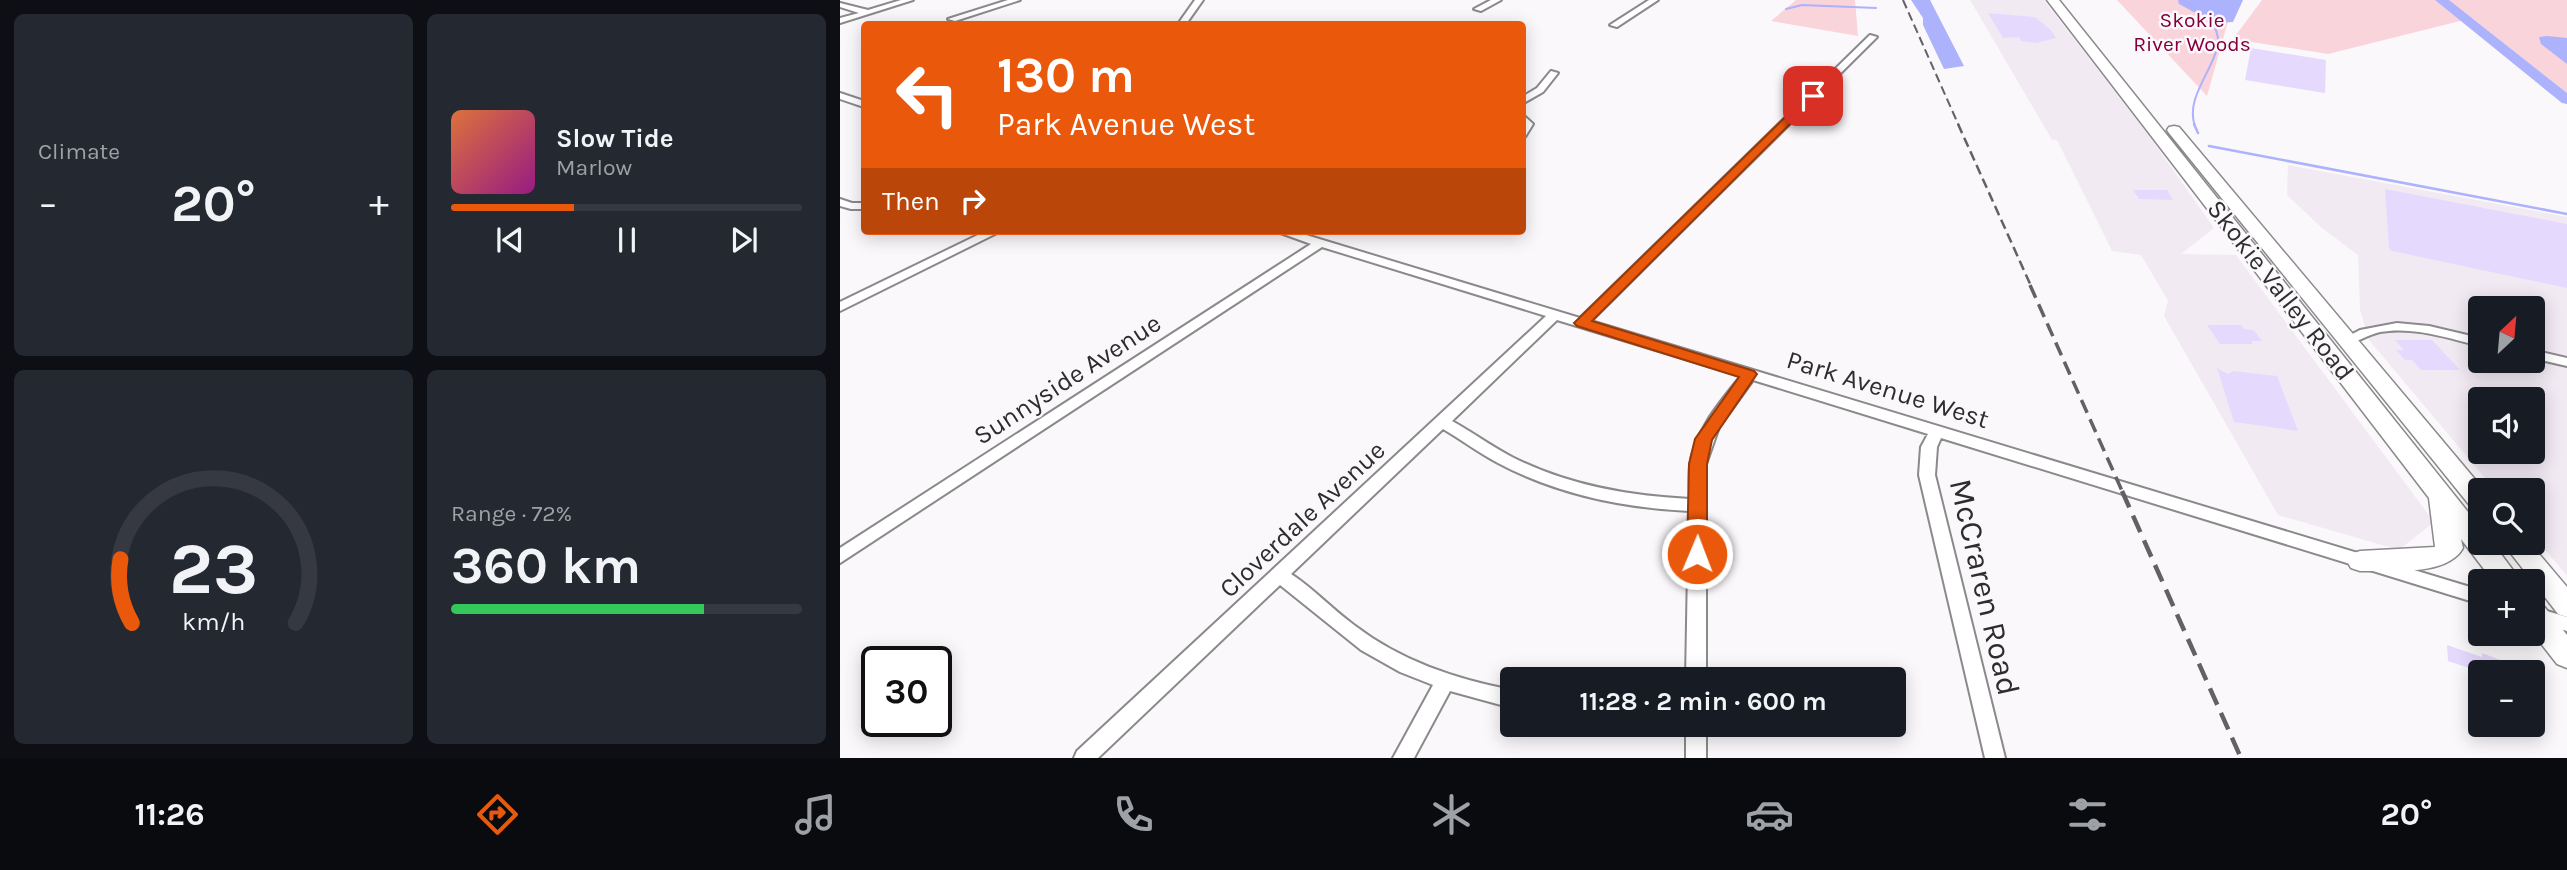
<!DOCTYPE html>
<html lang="en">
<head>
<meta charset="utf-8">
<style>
	body { margin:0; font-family:Karla,sans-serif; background:#242831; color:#f1f3f6; height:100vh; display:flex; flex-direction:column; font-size:26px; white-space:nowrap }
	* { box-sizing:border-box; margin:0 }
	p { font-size:23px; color:#9ea1a6 }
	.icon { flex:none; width:38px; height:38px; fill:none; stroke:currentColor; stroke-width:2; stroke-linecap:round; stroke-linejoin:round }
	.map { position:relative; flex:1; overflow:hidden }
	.drawer { display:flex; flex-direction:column; gap:14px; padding:14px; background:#0d0f14; width:840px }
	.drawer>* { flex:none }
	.hud { position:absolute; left:21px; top:21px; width:665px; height:214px; border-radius:7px; box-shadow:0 4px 18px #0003; background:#ea580c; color:#fff; overflow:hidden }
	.needle { width:46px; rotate:26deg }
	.tools { position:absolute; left:1628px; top:296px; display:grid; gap:14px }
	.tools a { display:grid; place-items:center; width:77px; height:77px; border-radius:7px; background:#171b24; box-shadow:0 4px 18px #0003; font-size:35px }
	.speed { position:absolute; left:21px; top:646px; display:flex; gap:14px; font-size:35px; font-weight:700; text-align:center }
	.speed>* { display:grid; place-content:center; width:91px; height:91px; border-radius:50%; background:#171b24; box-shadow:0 4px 18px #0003; line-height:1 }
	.speed .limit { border:4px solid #111; border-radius:10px; background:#fff; color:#111 }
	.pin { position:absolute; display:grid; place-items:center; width:60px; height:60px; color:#fff; margin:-30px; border-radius:14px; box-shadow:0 4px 10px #0006 }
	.me { position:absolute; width:77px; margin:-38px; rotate:1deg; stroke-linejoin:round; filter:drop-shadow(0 0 5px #0008) }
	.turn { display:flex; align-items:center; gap:24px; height:147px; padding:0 21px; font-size:32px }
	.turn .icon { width:91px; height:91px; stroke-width:2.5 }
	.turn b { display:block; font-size:49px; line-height:60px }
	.then { display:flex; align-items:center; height:66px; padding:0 21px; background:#0003; gap:14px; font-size:26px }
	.big { font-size:52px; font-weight:700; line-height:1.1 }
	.drawer .tile { flex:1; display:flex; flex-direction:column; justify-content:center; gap:10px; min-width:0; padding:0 24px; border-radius:10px; background:#242831 }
	.drawer .dial { align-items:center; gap:0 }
	.dial svg { height:182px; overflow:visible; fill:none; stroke:#363941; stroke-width:7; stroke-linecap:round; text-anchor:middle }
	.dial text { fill:#f1f3f6; stroke:none }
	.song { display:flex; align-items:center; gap:21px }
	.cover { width:84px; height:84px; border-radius:10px; background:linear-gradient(135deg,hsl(20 70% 55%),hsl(310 70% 35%)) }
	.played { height:7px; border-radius:4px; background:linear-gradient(90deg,#ea580c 35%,#363941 35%) }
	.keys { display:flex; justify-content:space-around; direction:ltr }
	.heat { display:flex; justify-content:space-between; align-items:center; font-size:38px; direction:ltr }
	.charge { height:10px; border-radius:5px; background:linear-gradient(90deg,#34c759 72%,#363941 0) }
	.drawer .tiles { flex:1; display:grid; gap:14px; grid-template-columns:repeat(2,1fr) }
	.trip { position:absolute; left:660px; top:667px; width:406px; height:70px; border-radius:7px; background:#171b24; box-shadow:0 4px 18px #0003; font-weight:700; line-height:70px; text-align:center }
	.tab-bar { display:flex; height:112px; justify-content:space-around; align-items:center; background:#090b0e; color:#9ea1a6 }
	.tab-bar .icon { width:49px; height:49px }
	.tab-bar .selected { color:#ea580c }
	.tab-bar b { font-size:32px; color:#f1f3f6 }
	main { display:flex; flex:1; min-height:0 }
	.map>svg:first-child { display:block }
</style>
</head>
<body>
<main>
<section class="drawer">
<div class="tiles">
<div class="tile"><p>Climate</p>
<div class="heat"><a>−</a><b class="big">20°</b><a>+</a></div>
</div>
<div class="tile">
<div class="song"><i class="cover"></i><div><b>Slow Tide</b><p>Marlow</p></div></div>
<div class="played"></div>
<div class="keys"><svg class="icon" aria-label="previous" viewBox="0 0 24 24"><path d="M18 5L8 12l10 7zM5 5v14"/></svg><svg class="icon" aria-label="pause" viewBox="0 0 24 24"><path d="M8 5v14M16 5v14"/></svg><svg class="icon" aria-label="next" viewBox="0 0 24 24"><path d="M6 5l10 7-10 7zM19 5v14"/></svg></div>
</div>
<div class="tile dial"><svg viewBox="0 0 100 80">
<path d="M14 69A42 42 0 1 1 86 69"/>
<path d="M14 69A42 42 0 0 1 9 41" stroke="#ea580c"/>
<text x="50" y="56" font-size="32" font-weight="700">23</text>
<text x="50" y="72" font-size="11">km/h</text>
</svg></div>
<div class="tile"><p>Range · 72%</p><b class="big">360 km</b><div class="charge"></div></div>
</div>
</section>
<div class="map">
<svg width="1727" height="758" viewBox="0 0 1727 758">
	<rect width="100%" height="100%" fill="#fbf8fc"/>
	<path fill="#f2eaf3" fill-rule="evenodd" d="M1130,0H1204L1312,140L1374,228L1341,254L1396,255L1594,522L1559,550L1438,515L1324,316L1328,301L1301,255L1272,251L1217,140H1212Z
		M1448,165L1727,217V576L1692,534V490H1655L1529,340L1520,310L1518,255L1482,228L1447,195ZM1640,308H1692V360H1640ZM1640,399H1692V452H1640Z"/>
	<path fill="#fad4db" d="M956,0H1015L1018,36L931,21Z
		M1277,0H1394L1367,96Z
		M1422,0H1727V93L1632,18L1488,54L1393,39Z"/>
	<path fill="#acb2fb" d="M1071,0H1090L1124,66L1104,69L1083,25V18Z
		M1338,0H1403L1393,22L1374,23L1339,4Z
		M1707,36L1727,38V64L1701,44L1699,37Z"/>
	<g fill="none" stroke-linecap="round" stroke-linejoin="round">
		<path stroke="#acb2fb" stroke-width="2" d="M946,9L962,5L1036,8
			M1355,126C1344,97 1377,67 1378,40C1378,35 1375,28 1374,23"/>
		<path stroke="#acb2fb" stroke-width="2.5" d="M1354,124L1358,133
			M1369,146L1727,214"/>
		<path fill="#acb2fb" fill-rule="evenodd" d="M1595,0H1609L1727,93V104L1722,103Z"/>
	</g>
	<path fill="#e6d9fe" d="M1148,13L1195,17L1211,30L1216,38L1196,43L1181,41L1179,37L1163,38Z
		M1411,48L1486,60L1485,93L1405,80Z
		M1545,189L1727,224V288L1552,251L1549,248Z
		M1293,190H1327L1333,200L1299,199Z
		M1367,325H1401L1404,329L1414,330L1422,341H1411L1413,344H1380Z
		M1555,340H1592L1620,370H1581L1572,360H1565L1556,350H1564Z
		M1377,368L1388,374L1393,371L1437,376L1458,431L1394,422Z
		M1607,645L1642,657V653L1692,672H1641L1608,661Z"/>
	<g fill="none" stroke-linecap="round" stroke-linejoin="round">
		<g stroke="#8c898c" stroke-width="4">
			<path id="minor" d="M61,0H73L0,23V18L19,13L0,7V3L28,10Z
				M168,0H180L115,21L108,19Z
				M355,0H363L346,24H338Z
				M651,0H661L641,11L634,9Z
				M809,0H818L777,27L770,25Z
				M1030,35L1037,37L751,321L1640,590V604L1101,438L1097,447L1095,475L1165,758H1145L1079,475L1081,447L1088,434L913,380L879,427L866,464V679H846L849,511C784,508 716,494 658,463C639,453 622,440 603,429L451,574C474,589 492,609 514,625C561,661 615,679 672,690V708L610,691L574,758H553L593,685L560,672L521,650L440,585L258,758H234L237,751L706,316L482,247L0,563V548L471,244L435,231H453L740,318ZM717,320L901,376C880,402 854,432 850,466C849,477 850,488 850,499C788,496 727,485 672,457C651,446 632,432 612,421Z
				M711,71L718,73L703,92L682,104V97L697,88Z
				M0,93L24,101V107L0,99Z
				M682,114L693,124L685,137L682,138Z
				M0,199L12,203H24V209H11L0,206Z
				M146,231H161L0,311V302Z
				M1557,323L1589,326L1640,338V346C1608,338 1573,326 1540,332C1528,335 1519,341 1508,344L1501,340L1520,330Z
				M1692,350L1727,358V366L1692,358Z
				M1697,608L1727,617V631L1692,621V609Z
				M846,724H866V758H846Z"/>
		</g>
		<g stroke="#8c898c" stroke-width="3">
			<path id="highway" d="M1207,0H1219L1640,527V542H1652L1681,581H1653L1621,539L1623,548C1607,577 1549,570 1520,571L1511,568L1507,561L1511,554L1520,551L1595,547L1589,498Z
				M1334,126L1339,127L1644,490H1640V510L1631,507L1329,133L1327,130L1329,127Z
				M1662,542H1689L1727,587V617L1718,614Z
				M1692,601L1702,604L1727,635V668L1717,664L1692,632Z"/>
		</g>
		<use href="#minor" fill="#fff" fill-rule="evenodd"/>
		<use href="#highway" fill="#fff" fill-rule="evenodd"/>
		<path stroke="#636163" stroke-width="2" stroke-dasharray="9 4.5" stroke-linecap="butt" d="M1063,0L1119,126"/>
		<path stroke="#636163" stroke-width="2.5" stroke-dasharray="10 5" stroke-linecap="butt" d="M1118,124L1191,286"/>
		<path stroke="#636163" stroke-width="3.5" stroke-dasharray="14 7" stroke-linecap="butt" d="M1190,285L1283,493"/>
		<path stroke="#636163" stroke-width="4.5" stroke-dasharray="18 9" stroke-linecap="butt" d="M1282,491L1401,758"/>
	</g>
	<path fill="#ea580c" stroke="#983908" stroke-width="2" d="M969,94L978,96L752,321L914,371L917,374L872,440L867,464V554L864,560L857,562L850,560L847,554L849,464L855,439L899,377L737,326L734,323Z"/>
	<g text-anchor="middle" stroke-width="5" stroke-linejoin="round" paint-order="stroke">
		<g font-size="21" fill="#85003a" stroke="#fbf8fc">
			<text x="1352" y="27">Skokie<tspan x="1352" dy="24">River Woods</tspan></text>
		</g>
		<g font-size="26" fill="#2e2d2e" stroke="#fbf8fc">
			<text transform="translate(1441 290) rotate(52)" y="9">Skokie Valley Road</text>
			<text transform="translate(227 379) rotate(-33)" y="9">Sunnyside Avenue</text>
			<text transform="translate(1048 389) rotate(17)" y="9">Park Avenue West</text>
			<text transform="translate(462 519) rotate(-43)" y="9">Cloverdale Avenue</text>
		</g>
		<g font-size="32" fill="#2e2d2e" stroke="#fbf8fc">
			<text transform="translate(1145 587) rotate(77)" y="11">McCraren Road</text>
		</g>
	</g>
</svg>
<div class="tools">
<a><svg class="needle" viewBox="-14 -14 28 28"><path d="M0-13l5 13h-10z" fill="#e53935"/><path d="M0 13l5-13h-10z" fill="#9ea1a6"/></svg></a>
<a><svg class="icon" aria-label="sound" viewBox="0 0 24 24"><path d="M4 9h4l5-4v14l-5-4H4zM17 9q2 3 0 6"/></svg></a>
<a><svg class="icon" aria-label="search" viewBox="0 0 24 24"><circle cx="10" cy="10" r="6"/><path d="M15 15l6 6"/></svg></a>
<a>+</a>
<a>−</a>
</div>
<div class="speed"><div class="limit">30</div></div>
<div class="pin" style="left:973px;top:96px;background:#d93025"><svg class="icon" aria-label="arrive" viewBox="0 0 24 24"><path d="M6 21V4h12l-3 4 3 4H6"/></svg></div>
<svg class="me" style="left:857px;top:554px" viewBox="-20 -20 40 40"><circle r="17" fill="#ea580c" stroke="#fff" stroke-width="3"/><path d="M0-11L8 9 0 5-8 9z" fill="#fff"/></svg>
<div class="trip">11:28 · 2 min · 600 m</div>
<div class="hud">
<div class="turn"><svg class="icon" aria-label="left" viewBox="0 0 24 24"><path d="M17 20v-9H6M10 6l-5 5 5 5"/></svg><div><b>130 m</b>Park Avenue West</div></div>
<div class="then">Then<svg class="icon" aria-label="right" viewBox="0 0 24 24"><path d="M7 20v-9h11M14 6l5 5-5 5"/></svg></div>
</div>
</div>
</main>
<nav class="tab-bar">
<b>11:26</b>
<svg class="icon selected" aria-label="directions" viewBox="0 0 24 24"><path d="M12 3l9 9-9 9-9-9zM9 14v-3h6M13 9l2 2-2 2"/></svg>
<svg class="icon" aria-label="music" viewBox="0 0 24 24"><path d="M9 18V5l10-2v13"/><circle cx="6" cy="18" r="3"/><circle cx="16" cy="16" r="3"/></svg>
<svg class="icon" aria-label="phone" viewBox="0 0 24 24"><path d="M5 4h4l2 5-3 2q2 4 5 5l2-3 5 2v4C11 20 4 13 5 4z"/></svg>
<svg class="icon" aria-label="climate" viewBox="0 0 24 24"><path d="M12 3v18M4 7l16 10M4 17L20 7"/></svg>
<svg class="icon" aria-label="car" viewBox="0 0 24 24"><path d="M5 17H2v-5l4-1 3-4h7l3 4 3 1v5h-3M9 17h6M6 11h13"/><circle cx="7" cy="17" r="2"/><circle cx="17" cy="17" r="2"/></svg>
<svg class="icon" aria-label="filters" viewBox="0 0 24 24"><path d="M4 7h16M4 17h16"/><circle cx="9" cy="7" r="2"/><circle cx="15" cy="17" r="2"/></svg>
<b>20°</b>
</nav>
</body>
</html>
